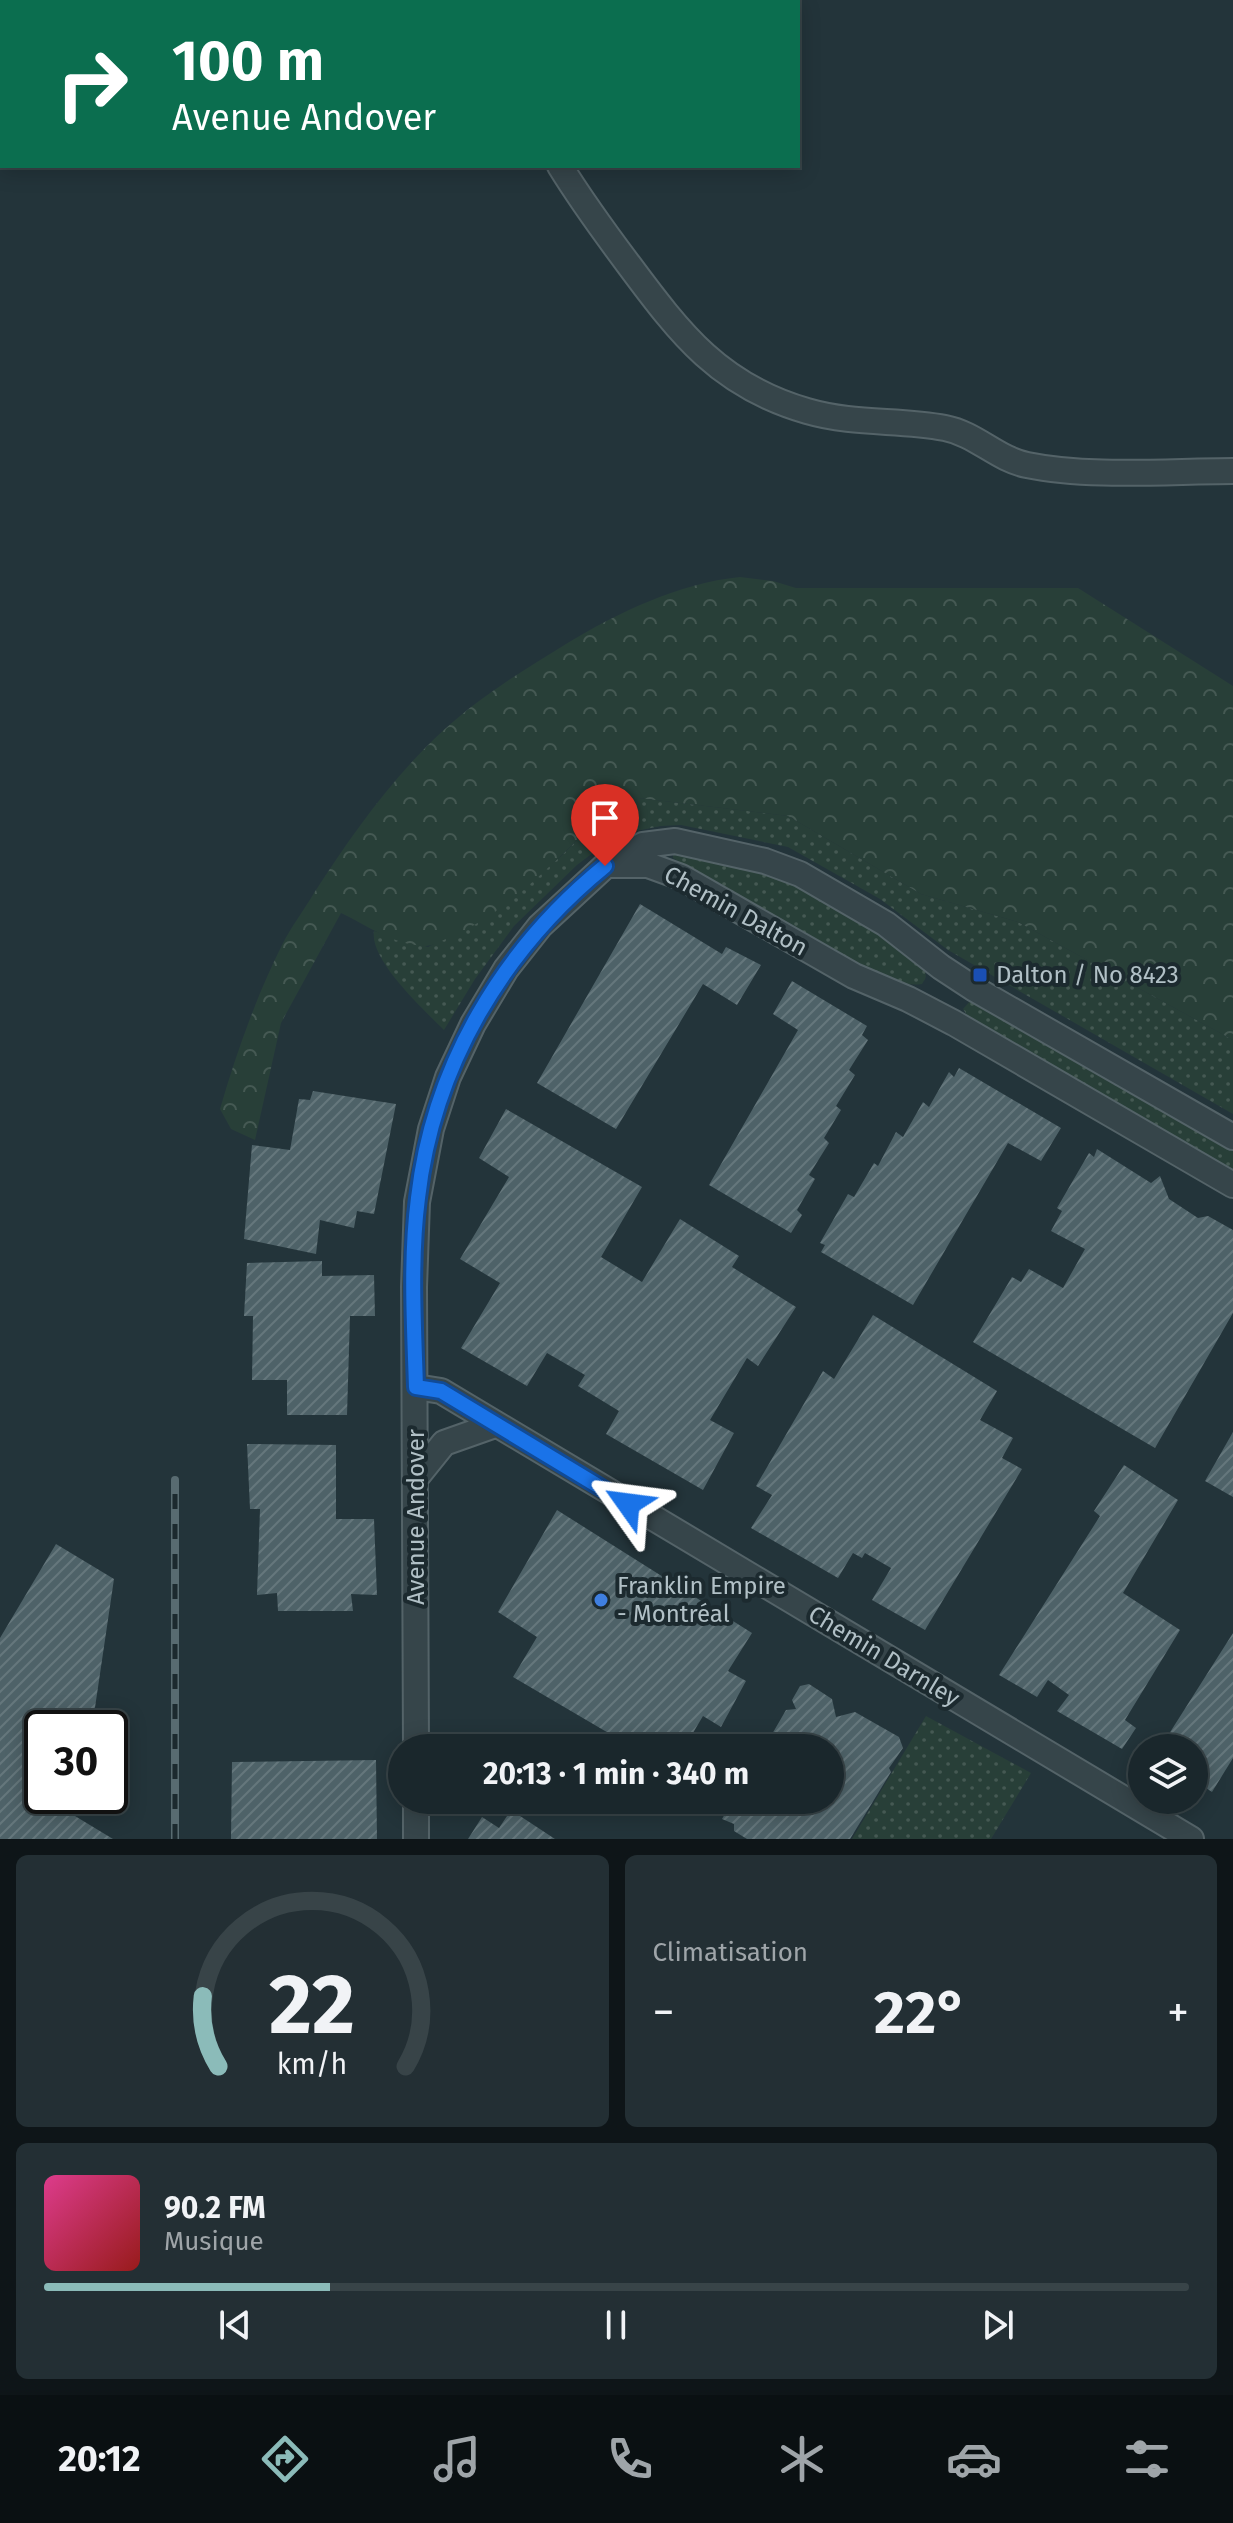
<!DOCTYPE html>
<html lang="fr">
<head>
<meta charset="utf-8">
<style>
	body { margin:0; font-family:"Fira Sans",sans-serif; background:#232f34; color:#f1f3f6; height:100vh; display:flex; flex-direction:column; font-size:30px; white-space:nowrap }
	* { box-sizing:border-box; margin:0 }
	p { font-size:26px; color:#9fa5a9 }
	.icon { flex:none; width:44px; height:44px; fill:none; stroke:currentColor; stroke-width:2; stroke-linecap:round; stroke-linejoin:round }
	.map { position:relative; height:1839px; overflow:hidden }
	.panel { display:flex; flex-direction:column; gap:16px; padding:16px; background:#0e1518; flex:1 }
	.panel>* { flex:none }
	.guide { position:absolute; left:0px; top:0px; width:800px; height:168px; box-shadow:0 4px 20px #0003,0 0 0 2px #384448; background:#0b6e4f; color:#fff; overflow:hidden }
	.buttons { position:absolute; left:1128px; top:1734px; display:grid; gap:16px }
	.buttons a { display:grid; place-items:center; width:80px; height:80px; border-radius:50%; background:#1a272c; box-shadow:0 4px 20px #0003,0 0 0 2px #384448; font-size:40px }
	.speed { position:absolute; left:24px; top:1710px; display:flex; gap:16px; font-size:40px; font-weight:700; text-align:center }
	.speed>* { display:grid; place-content:center; width:104px; height:104px; border-radius:50%; background:#1a272c; box-shadow:0 4px 20px #0003,0 0 0 2px #384448; line-height:1 }
	.speed .limit { border:4px solid #111; border-radius:12px; background:#fff; color:#111 }
	.pin { position:absolute; display:grid; place-items:center; width:68px; height:68px; color:#fff; margin:-82px -34px; border-radius:50% 50% 50% 0; rotate:-45deg; box-shadow:0 0 8px #0007 }
	.pin .icon { rotate:45deg }
	.me { position:absolute; width:88px; margin:-44px; rotate:301deg; stroke-linejoin:round; filter:drop-shadow(0 0 6px #0008) }
	.turn { display:flex; align-items:center; gap:28px; height:168px; padding:0 40px; font-size:36px }
	.turn .icon { width:104px; height:104px; stroke-width:2.5 }
	.turn b { display:block; font-size:56px; line-height:68px }
	.big { font-size:60px; font-weight:700; line-height:1.1 }
	.panel .widget { flex:1; display:flex; flex-direction:column; justify-content:center; gap:12px; min-width:0; padding:0 28px; border-radius:12px; background:#232f34 }
	.panel .dial { align-items:center; gap:0 }
	.dial svg { height:208px; overflow:visible; fill:none; stroke:#384448; stroke-width:7; stroke-linecap:round; text-anchor:middle }
	.dial text { fill:#f1f3f6; stroke:none }
	.song { display:flex; align-items:center; gap:24px }
	.cover { width:96px; height:96px; border-radius:12px; background:linear-gradient(135deg,hsl(330 70% 55%),hsl(0 70% 35%)) }
	.played { height:8px; border-radius:4px; background:linear-gradient(90deg,#8bbbb9 25%,#384448 25%) }
	.keys { display:flex; justify-content:space-around; direction:ltr }
	.heat { display:flex; justify-content:space-between; align-items:center; font-size:44px; direction:ltr }
	.panel .tiles { flex:1; display:grid; gap:16px; grid-template-columns:1fr 1fr }
	.widget:last-child { grid-column:span 2 }
	.trip { position:absolute; left:388px; top:1734px; width:456px; height:80px; border-radius:40px; background:#1a272c; box-shadow:0 4px 20px #0003,0 0 0 2px #384448; font-weight:700; line-height:80px; text-align:center }
	.dock { display:flex; height:128px; justify-content:space-around; align-items:center; background:#0a1012; color:#9fa5a9 }
	.dock .icon { width:56px; height:56px }
	.dock .active { color:#8bbbb9 }
	.dock b { font-size:36px; color:#f1f3f6 }
	.map>svg:first-child { display:block }
</style>
</head>
<body>
<div class="map">
<svg width="1233" height="1839" viewBox="0 0 1233 1839">
	<defs>
		<pattern id="grass-dots" width="8" height="8" patternUnits="userSpaceOnUse" patternTransform="scale(2)"><rect width="8" height="8" fill="#283f38"/><path d="M2 2h.1M6 6h.1" fill="none" stroke="#455953" stroke-width="1.8" stroke-linecap="round"/></pattern>
		<pattern id="forest-crowns" width="20" height="18" patternUnits="userSpaceOnUse" patternTransform="scale(2)"><rect width="20" height="18" fill="#283f38"/><path d="M2 6a3 3 0 1 1 6 0M12 15a3 3 0 1 1 6 0" fill="none" stroke="#455953"/></pattern>
		<pattern id="building-hatch" width="6" height="6" patternUnits="userSpaceOnUse" patternTransform="scale(2)"><rect width="6" height="6" fill="#4e6268"/><path d="M-1 1l2-2M0 6l6-6M5 7l2-2" fill="none" stroke="#65777c"/></pattern>
	</defs>
	<rect width="100%" height="100%" fill="#23343a"/>
	<path fill="url(#grass-dots)" d="M622,796L788,816L921,894L1018,922L1233,1040V1114L948,950L880,899L788,847L681,825L661,826L636,831L606,843L577,865L514,926L475,979L444,1030C424,1010 369,960 374,931L428,947L492,913L560,857Z
		M673,854L774,875L792,883C817,897 916,950 925,972C927,978 925,979 922,984C903,987 884,977 867,970L673,858Z
		M971,1000L1233,1151V1171L969,1018L963,1009Z
		M926,1716L1031,1773L991,1839H852Z"/>
	<path fill="url(#forest-crowns)" d="M740,577L773,581L796,588H1078L1233,686V1040L1018,922L921,894L788,816L622,796C570,845 515,910 448,938C441,941 433,946 425,946C394,945 368,926 341,913L281,1023L255,1140L231,1129L220,1109C236,1054 256,997 282,945C291,927 304,910 314,893C360,822 411,751 479,701C507,680 537,662 566,644C617,613 679,583 740,577Z"/>
	<path fill="url(#building-hatch)" d="M640,904L722,954L726,947L761,965L737,1005L703,984L616,1129L537,1083Z
		M792,981L867,1026L862,1035L868,1040L849,1070L855,1075L836,1106L841,1110L824,1138L829,1143L809,1175L815,1179L797,1210L802,1215L791,1233L709,1185L798,1030L773,1014Z
		M959,1068L1061,1128L1041,1161L1008,1143L913,1305L821,1252L825,1245L820,1243L848,1194L854,1197L874,1163L878,1166L896,1132L903,1137L923,1102L929,1107L949,1072L954,1077Z
		M313,1091L396,1104L374,1214L357,1211L354,1228L320,1220L316,1254L244,1239L252,1145L290,1150L299,1099L310,1100Z
		M506,1109L642,1187L601,1257L642,1282L680,1219L739,1256L732,1267L796,1307L758,1366L747,1358L710,1420L734,1433L703,1490L606,1434L619,1411L578,1386L585,1375L547,1353L527,1386L461,1348L500,1283L460,1259L509,1177L479,1158Z
		M1097,1149L1151,1183L1160,1176L1169,1199L1198,1218L1208,1216L1233,1230V1313L1155,1448L973,1342L1012,1277L1021,1282L1029,1269L1063,1288L1085,1249L1051,1231L1062,1211L1057,1208L1089,1153L1094,1157Z
		M322,1261V1276L374,1275L375,1316H350L347,1415H287V1380H252L253,1316H244L247,1263Z
		M873,1315L997,1391L980,1420L1013,1438L1002,1458L1022,1469L925,1630L872,1600L891,1568L865,1553L862,1558L853,1553L838,1578L751,1528L772,1495L756,1486L823,1371L834,1379Z
		M1233,1432V1497L1205,1481Z
		M247,1444L336,1445V1519H374L377,1595L351,1594L353,1611H278L277,1593L257,1595L260,1509H250Z
		M1124,1465L1178,1500L1123,1593L1180,1630L1125,1720L1136,1728L1122,1749L1057,1711L1069,1695L1048,1680L1037,1697L999,1675L1100,1516L1094,1511Z
		M557,1510L752,1633L728,1671L746,1681L721,1727L703,1716L684,1748H634L513,1677L537,1637L498,1612Z
		M56,1544L114,1579L93,1721L89,1728H42V1796L113,1839H0V1638Z
		M1233,1633V1758L1212,1792L1194,1780V1748H1187L1167,1737Z
		M809,1684L832,1699L836,1717L855,1712L899,1737L903,1748L889,1768L891,1772L850,1839H747L734,1831V1824L722,1819L733,1800H830V1748H764L786,1710L796,1709L792,1700L800,1686Z
		M376,1760L377,1839H231L232,1762Z
		M511,1810L555,1839H468L482,1817L499,1828Z"/>
	<g fill="none" stroke-linecap="round" stroke-linejoin="round">
		<g stroke="#546368" stroke-width="28">
			<path id="minor" d="M510,0V2
				M560,166C581,200 605,233 629,265C681,335 720,386 807,411C855,425 899,419 945,428C976,434 997,459 1027,465C1090,478 1169,471 1233,471
				M611,865H648L681,877L854,976L908,999L954,1023L1233,1185
				M416,1387L441,1391L1191,1839
				M415,1479L444,1443L495,1425
				M416,1748L414,1287L417,1202L431,1129L448,1077L473,1024L506,969L540,926L605,866L643,845L675,841L765,861L800,874L886,924L941,967L973,988L1233,1137
				M416,1800V1839"/>
		</g>
		<use href="#minor" stroke="#36454a" stroke-width="24"/>
		<g stroke="#586b71" stroke-width="8">
			<path id="rail" d="M175,1839V1480"/>
		</g>
		<use href="#rail" stroke="#1c2a2f" stroke-width="5" stroke-dasharray="15" stroke-linecap="butt"/>
	</g>
	<g fill="none" stroke-linecap="round" stroke-linejoin="round">
		<g stroke="#114b97" stroke-width="20">
			<path id="route" d="M605,866C503,949 433,1066 418,1198C410,1260 414,1324 416,1387L441,1391L628,1504"/>
		</g>
		<use href="#route" stroke="#1a73e8" stroke-width="14"/>
	</g>
	<rect fill="#1a4fb4" stroke="#1c2a2f" stroke-width="3" x="972" y="967" width="16" height="16" rx="4"/>
	<circle fill="#3f7fe0" stroke="#1c2a2f" stroke-width="3" cx="601" cy="1600" r="8"/>
	<g text-anchor="middle" stroke-width="8" stroke-linejoin="round" paint-order="stroke">
		<g font-size="24" fill="#b1c0c6" stroke="#1c2a2f">
			<text transform="translate(736 911) rotate(29)" y="8">Chemin Dalton</text>
			<text transform="translate(416 1517) rotate(-90)" y="8">Avenue Andover</text>
			<text transform="translate(884 1656) rotate(31)" y="8">Chemin Darnley</text>
		</g>
		<g font-size="24" fill="#b1c0c6" stroke="#1c2a2f" text-anchor="start">
			<text x="996" y="983">Dalton / No 8423</text>
			<text x="617" y="1594">Franklin Empire<tspan x="617" dy="28">- Montréal</tspan></text>
		</g>
	</g>
</svg>
<div class="buttons">
<a><svg class="icon" aria-label="layers" viewBox="0 0 24 24"><path d="M12 4l9 5-9 5-9-5zM3 14l9 5 9-5"/></svg></a>
</div>
<div class="speed"><div class="limit">30</div></div>
<div class="pin" style="left:605px;top:866px;background:#d93025"><svg class="icon" aria-label="arrive" viewBox="0 0 24 24"><path d="M6 21V4h12l-3 4 3 4H6"/></svg></div>
<svg class="me" style="left:628px;top:1504px" viewBox="-20 -20 40 40"><path d="M0-17L14 15 0 8-14 15z" fill="#1a73e8" stroke="#fff" stroke-width="4"/></svg>
<div class="trip">20:13 · 1 min · 340 m</div>
<div class="guide">
<div class="turn"><svg class="icon" aria-label="right" viewBox="0 0 24 24"><path d="M7 20v-9h11M14 6l5 5-5 5"/></svg><div><b>100 m</b>Avenue Andover</div></div>
</div>
</div>
<section class="panel">
<div class="tiles">
<div class="widget dial"><svg viewBox="0 0 100 80">
<path d="M14 69A42 42 0 1 1 86 69"/>
<path d="M14 69A42 42 0 0 1 8 42" stroke="#8bbbb9"/>
<text x="50" y="56" font-size="32" font-weight="700">22</text>
<text x="50" y="72" font-size="11">km/h</text>
</svg></div>
<div class="widget"><p>Climatisation</p>
<div class="heat"><a>−</a><b class="big">22°</b><a>+</a></div>
</div>
<div class="widget">
<div class="song"><i class="cover"></i><div><b>90.2 FM</b><p>Musique</p></div></div>
<div class="played"></div>
<div class="keys"><svg class="icon" aria-label="previous" viewBox="0 0 24 24"><path d="M18 5L8 12l10 7zM5 5v14"/></svg><svg class="icon" aria-label="pause" viewBox="0 0 24 24"><path d="M8 5v14M16 5v14"/></svg><svg class="icon" aria-label="next" viewBox="0 0 24 24"><path d="M6 5l10 7-10 7zM19 5v14"/></svg></div>
</div>
</div>
</section>
<nav class="dock">
<b>20:12</b>
<svg class="icon active" aria-label="directions" viewBox="0 0 24 24"><path d="M12 3l9 9-9 9-9-9zM9 14v-3h6M13 9l2 2-2 2"/></svg>
<svg class="icon" aria-label="music" viewBox="0 0 24 24"><path d="M9 18V5l10-2v13"/><circle cx="6" cy="18" r="3"/><circle cx="16" cy="16" r="3"/></svg>
<svg class="icon" aria-label="phone" viewBox="0 0 24 24"><path d="M5 4h4l2 5-3 2q2 4 5 5l2-3 5 2v4C11 20 4 13 5 4z"/></svg>
<svg class="icon" aria-label="climate" viewBox="0 0 24 24"><path d="M12 3v18M4 7l16 10M4 17L20 7"/></svg>
<svg class="icon" aria-label="car" viewBox="0 0 24 24"><path d="M5 17H2v-5l4-1 3-4h7l3 4 3 1v5h-3M9 17h6M6 11h13"/><circle cx="7" cy="17" r="2"/><circle cx="17" cy="17" r="2"/></svg>
<svg class="icon" aria-label="filters" viewBox="0 0 24 24"><path d="M4 7h16M4 17h16"/><circle cx="9" cy="7" r="2"/><circle cx="15" cy="17" r="2"/></svg>
</nav>
</body>
</html>
